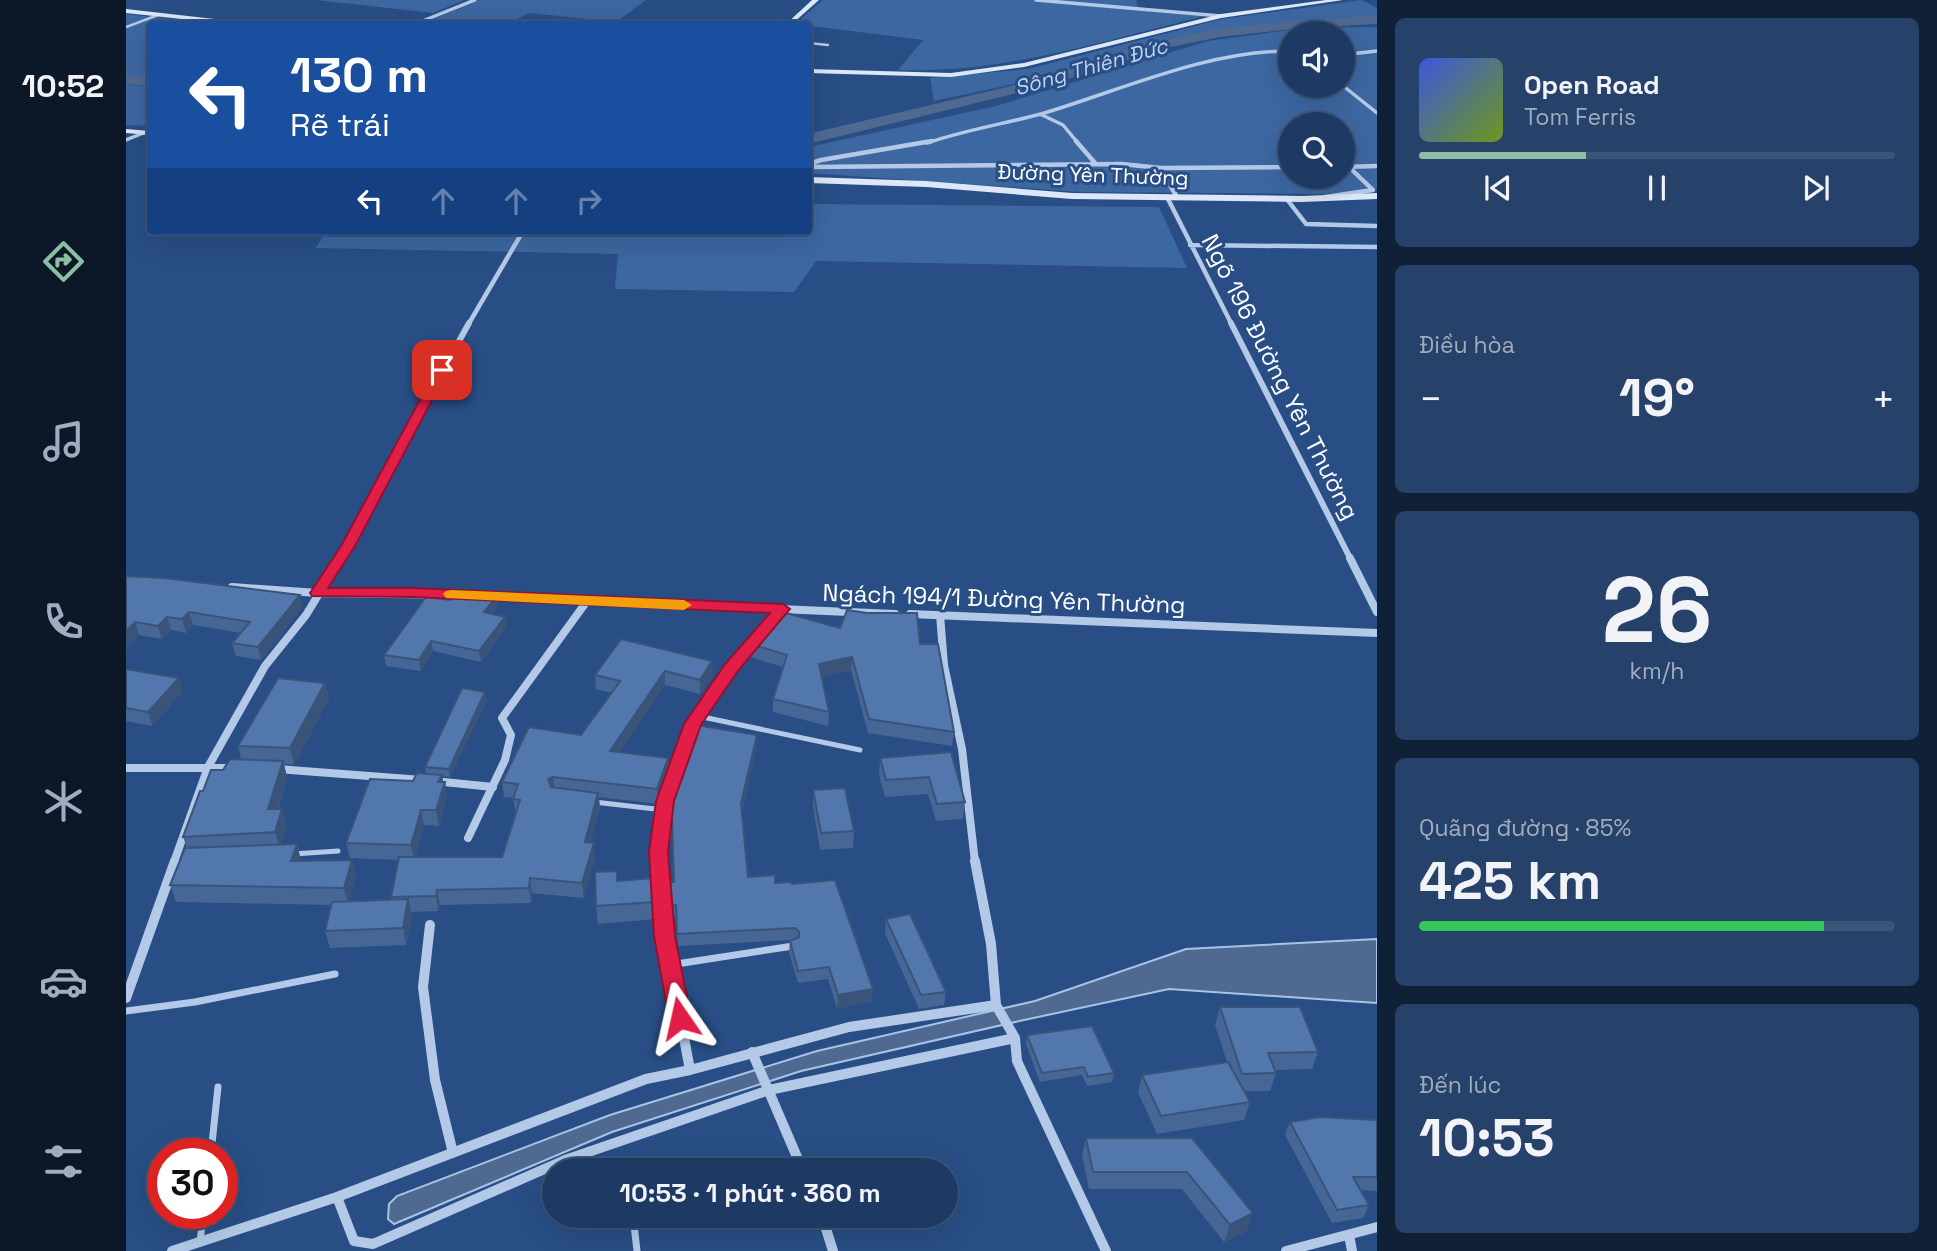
<!DOCTYPE html>
<html lang="vi">
<head>
<meta charset="utf-8">
<style>
	body { margin:0; font-family:"Space Grotesk",sans-serif; background:#26416a; color:#f1f3f6; height:100vh; display:flex; flex-direction:column; font-size:26px; white-space:nowrap }
	* { box-sizing:border-box; margin:0 }
	p { font-size:23px; color:#a1adbf }
	.icon { flex:none; width:38px; height:38px; fill:none; stroke:currentColor; stroke-width:2; stroke-linecap:round; stroke-linejoin:round }
	.map { position:relative; flex:1; overflow:hidden }
	.panel { display:flex; flex-direction:column; gap:18px; padding:18px; background:#102037; width:560px }
	.panel>* { flex:none }
	.hud { position:absolute; left:21px; top:21px; width:665px; height:214px; border-radius:7px; box-shadow:0 7px 28px #0002,0 0 0 2px #3c5478; background:#1a4fa0; color:#fff; overflow:hidden }
	.controls { position:absolute; left:1152px; top:21px; display:grid; gap:14px }
	.controls a { display:grid; place-items:center; width:77px; height:77px; border-radius:50%; background:#1e3a64; box-shadow:0 7px 28px #0002,0 0 0 2px #3c5478; font-size:35px }
	.speed { position:absolute; left:21px; top:1138px; display:flex; gap:14px; font-size:35px; font-weight:700; text-align:center }
	.speed>* { display:grid; place-content:center; width:91px; height:91px; border-radius:50%; background:#1e3a64; box-shadow:0 7px 28px #0002,0 0 0 2px #3c5478; line-height:1 }
	.speed .limit { border:10px solid #d22; background:#fff; color:#111 }
	.pin { position:absolute; display:grid; place-items:center; width:60px; height:60px; color:#fff; margin:-30px; border-radius:14px; box-shadow:0 4px 10px #0006 }
	.me { position:absolute; width:77px; margin:-38px; rotate:349deg; stroke-linejoin:round; filter:drop-shadow(0 0 5px #0008) }
	.turn { display:flex; align-items:center; gap:24px; height:147px; padding:0 28px; font-size:32px }
	.turn .icon { width:91px; height:91px; stroke-width:2.5 }
	.turn b { display:block; font-size:49px; line-height:60px }
	.lanes { display:flex; align-items:center; height:66px; padding:0 28px; background:#0003; justify-content:center; gap:35px; direction:ltr }
	.lanes .off { opacity:.35 }
	.big { font-size:52px; font-weight:800; line-height:1.1 }
	.panel .widget { flex:1; display:flex; flex-direction:column; justify-content:center; gap:10px; min-width:0; padding:0 24px; border-radius:10px; background:#26416a }
	.panel .dial { align-items:center; gap:0 }
	.dial b { font-size:91px; line-height:1 }
	.song { display:flex; align-items:center; gap:21px }
	.cover { width:84px; height:84px; border-radius:10px; background:linear-gradient(135deg,hsl(230 70% 55%),hsl(80 70% 35%)) }
	.played { height:7px; border-radius:4px; background:linear-gradient(90deg,#8abfa5 35%,#3c5478 35%) }
	.keys { display:flex; justify-content:space-around; direction:ltr }
	.heat { display:flex; justify-content:space-between; align-items:center; font-size:38px; direction:ltr }
	.charge { height:10px; border-radius:5px; background:linear-gradient(90deg,#34c759 85%,#3c5478 0) }
	.trip { position:absolute; left:416px; top:1158px; width:416px; height:70px; border-radius:35px; background:#1e3a64; box-shadow:0 7px 28px #0002,0 0 0 2px #3c5478; font-weight:800; line-height:70px; text-align:center }
	main { display:flex; flex:1; min-height:0 }
	.dock { display:flex; flex-direction:column; width:126px; justify-content:space-around; align-items:center; background:#0c1728; color:#a1adbf }
	.dock .icon { width:49px; height:49px }
	.dock .active { color:#8abfa5 }
	.dock b { font-size:32px; color:#f1f3f6 }
	.map>svg:first-child { display:block }
</style>
</head>
<body>
<main>
<nav class="dock">
<b>10:52</b>
<svg class="icon active" aria-label="directions" viewBox="0 0 24 24"><path d="M12 3l9 9-9 9-9-9zM9 14v-3h6M13 9l2 2-2 2"/></svg>
<svg class="icon" aria-label="music" viewBox="0 0 24 24"><path d="M9 18V5l10-2v13"/><circle cx="6" cy="18" r="3"/><circle cx="16" cy="16" r="3"/></svg>
<svg class="icon" aria-label="phone" viewBox="0 0 24 24"><path d="M5 4h4l2 5-3 2q2 4 5 5l2-3 5 2v4C11 20 4 13 5 4z"/></svg>
<svg class="icon" aria-label="climate" viewBox="0 0 24 24"><path d="M12 3v18M4 7l16 10M4 17L20 7"/></svg>
<svg class="icon" aria-label="car" viewBox="0 0 24 24"><path d="M5 17H2v-5l4-1 3-4h7l3 4 3 1v5h-3M9 17h6M6 11h13"/><circle cx="7" cy="17" r="2"/><circle cx="17" cy="17" r="2"/></svg>
<svg class="icon" aria-label="filters" viewBox="0 0 24 24"><path d="M4 7h16M4 17h16"/><circle cx="9" cy="7" r="2"/><circle cx="15" cy="17" r="2"/></svg>
</nav>
<div class="map">
<svg width="1251" height="1251" viewBox="0 0 1251 1251">
	<rect width="100%" height="100%" fill="#284e85"/>
	<path fill="#3d67a1" fill-rule="evenodd" d="M190,0H338L307,13Z
		M354,0H520L490,22L403,13L381,24H296Z
		M697,0H1010L1012,10L1078,16C977,41 876,74 772,70L797,40L669,24Z
		M1235,0L1251,8V17L1148,24L1068,35L908,80L808,101L804,78L902,69L1096,19Z
		M0,14L91,24H24V78L0,75Z
		M1251,27V189L1198,194L955,192L683,173V147L870,106L1082,41L1178,28ZM1164,33H1216V86H1164ZM1164,124H1216V177H1164Z
		M0,84L24,87V126L0,125Z
		M683,204L1033,207L1061,268L690,261L668,292L489,289L492,254L190,248L200,231H682Z"/>
	<path fill="#4f6991" stroke="#a7c3e8" stroke-width="2" d="M1251,939V1003L1043,989L898,1020L675,1071L486,1132L268,1224L262,1219L263,1204L271,1196L484,1115L691,1051L909,1001L1060,949Z"/>
	<g fill="none" stroke-linecap="round" stroke-linejoin="round">
		<path fill="#4f6991" fill-rule="evenodd" d="M1251,16V24L1177,28L1094,37L1040,48L916,87L682,144V134L906,81L1037,40L1094,29L1177,20Z
			M0,74L24,78V86L0,84Z"/>
		<path stroke="#b3c9e7" stroke-width="2.5" d="M0,27L32,15
			M682,43L702,45"/>
		<path stroke="#b3c9e7" stroke-width="5" d="M572,716L734,750
			M468,802L538,810
			M167,854L212,851"/>
		<path stroke="#b3c9e7" stroke-width="7" d="M544,965L667,946
			M0,1011L69,1002L209,974
			M85,1153L92,1087
			M507,1216L511,1251
			M74,1243L77,1213"/>
		<path stroke="#b3c9e7" stroke-width="3.5" d="M910,0L1095,16
			M289,24L349,0
			M1216,55L1251,51
			M1216,85L1251,113
			M914,114L937,125L952,143
			M0,140L20,132
			M801,143C839,130 877,124 915,114C996,90 1079,51 1164,51"/>
		<path stroke="#b3c9e7" stroke-width="4.5" d="M950,141L969,163
			M683,167L996,164L1034,168L1051,197
			M686,167V163L695,160L806,141
			M1216,167L1251,166
			M1034,168L1164,167
			M1041,197L1106,325
			M1199,197L1247,190L1223,167
			M1160,198L1180,224L1251,226
			M1064,245L1251,247
			M342,325L397,231"/>
		<path stroke="#b3c9e7" stroke-width="6" d="M1105,323L1225,560
			M213,560L343,323"/>
		<path stroke="#b3c9e7" stroke-width="8" d="M1224,558L1251,612
			M106,587L192,593L338,595
			M357,596L769,614
			M784,614L1251,633
			M814,615L818,665L836,749L849,862
			M0,768H108
			M151,769L296,780
			M308,781L367,787
			M342,838L379,760L385,735L376,718L461,601
			M48,862L82,767L139,666L180,615L215,558
			M534,862C528,781 577,700 629,641"/>
		<path stroke="#b3c9e7" stroke-width="10" d="M534,861L539,936L564,1070
			M849,861L865,944L870,1005L889,1038L891,1061L980,1251
			M304,925L297,987L309,1080L327,1153
			M0,998L49,861
			M626,1052L677,1171
			M211,1197L228,1241L247,1244L439,1160L643,1090L889,1038
			M696,1216L707,1251
			M1223,1235L1226,1251
			M46,1251L211,1197L520,1079L564,1070L723,1027L870,1005
			M1160,1251L1251,1227"/>
		<path fill="#dce7f7" fill-rule="evenodd" d="M686,0H693L666,24H660Z
			M1200,0H1217L1095,18L898,67L825,77L682,73V69L825,73L898,63L1095,14Z
			M0,9L115,22L118,24H102L0,13Z
			M0,129L24,131V135L0,133Z
			M682,177L800,181L946,193L1176,196L1251,193V199L1176,202L946,199L800,187L682,183Z"/>
	</g>
	<path fill="#466695" d="M0,576L176,608L135,660L110,656L106,643L115,633L67,625L60,633L45,630L36,639L13,635L0,649Z
		M370,597L371,607L366,614L379,617L380,627L355,662L307,651L295,671L260,666L258,655L325,600Z
		M714,628L794,644L828,732L826,746L742,733L725,670L696,677L703,712L702,726L647,712V699L657,667L624,657V644Z
		M495,639L587,675L574,694L539,685L494,752L542,758V773L532,804L473,797L474,808L464,842L469,858L458,898L406,893L405,903L314,905L312,911L285,912L286,916L280,945L204,948L199,931L205,905L50,902L44,885L61,848L57,837L77,791L97,770L115,759L112,746L199,683L203,699L168,765L158,764L161,777L152,809L161,826L155,844H171L175,861L226,860L230,877L223,901L265,899V897L272,860L224,858L220,843L287,781L300,773L299,767L361,700L324,777L316,776L317,782H319L321,797L313,826L298,825L289,857H376L390,815L387,798L378,797L376,782L455,735L486,693L470,689L469,675Z
		M0,669L57,691L26,726L0,721Z
		M630,747L616,812L622,877L649,883L666,884L746,1002L711,1008L702,979L672,983L663,953L664,940L552,946L550,918H545L543,882H548Z
		M825,752L839,802L837,819L810,821L802,794L759,797L753,775L754,758Z
		M687,790L728,831L727,848L694,850L687,807Z
		M528,878L530,919L472,924L470,906L491,881Z
		M760,919L820,992L818,1005L793,1009L759,933Z
		M1094,1007L1192,1052L1186,1069L1148,1070L1150,1073L1144,1091H1118L1124,1102L1118,1120L1031,1134L1012,1092L1016,1075L1101,1062L1089,1025Z
		M901,1035L988,1073L986,1082L961,1086L956,1075L914,1082L900,1044Z
		M1251,1120V1191L1235,1190L1243,1205L1237,1218L1206,1223L1159,1135L1164,1122Z
		M960,1138H1066L1121,1231L1098,1242L1056,1189H963L956,1155Z"/>
	<path fill="#395379" d="M174,595L176,608L135,660L132,647Z
		M370,597L371,607L359,623L358,612Z
		M63,612L67,625L60,633L56,619Z
		M41,617L45,630L36,639L32,626Z
		M379,617L380,627L355,662L353,651Z
		M9,622L13,635L0,649V631Z
		M305,641L307,651L295,671L293,660Z
		M726,657L725,670L693,678V664Z
		M586,661L587,675L574,694V680Z
		M539,671V685L485,766L484,751Z
		M53,678L57,691L26,726L22,712Z
		M199,683L203,699L168,765L164,748Z
		M359,692L361,700L324,777L323,769Z
		M631,735L630,747L615,815V803Z
		M542,758V773L532,804L531,789Z
		M157,761L161,777L146,826L142,809Z
		M316,775L318,786L319,782L321,797L313,826L310,810L312,782Z
		M427,777L429,792L423,794L422,779Z
		M472,793L474,808L461,857L459,842Z
		M156,809L161,826L154,849L149,832Z
		M295,810L298,825L288,860L285,845Z
		M468,843L469,858L458,898L456,883Z
		M171,844L175,861H165Z
		M226,860L230,877L222,905L218,888Z
		M404,878L406,893L405,903L403,888Z
		M311,890L314,905L312,911L310,896Z
		M282,899L286,916L280,945L277,928Z
		M747,989L746,1002L711,1008L712,995Z
		M1127,1213L1121,1231L1098,1242L1104,1225Z"/>
	<path fill="#5177ad" stroke="#395379" stroke-width="2" d="M0,576L38,578L174,595L132,647L106,643L124,622L63,612L56,619L41,617L32,626L9,622L0,631Z
		M332,591L370,597L358,612L379,617L353,651L305,641L293,660L258,655L300,597L325,600Z
		M721,610L741,613H791L794,644H812L828,732L743,719L726,657L693,664L703,712L647,699L661,655L624,644L653,611L714,628Z
		M495,639L586,661L574,680L539,671L484,751L542,758L531,789L427,777L422,779L425,787L472,793L459,842L468,843L456,883L404,878L403,888L311,890L310,896L265,897L273,857H376L394,800L387,799L392,784L376,782L403,727L455,735L494,681L469,675Z
		M0,669L53,678L22,712L0,708Z
		M152,678L199,683L164,748L112,746Z
		M336,688L359,692L323,769L299,767Z
		M570,725L631,735L615,803L622,877L649,875V883L665,882L666,884L709,880L747,989L712,995L703,967L672,971L664,941L673,937V932L669,928L551,934L550,905L545,906L543,882H548L545,790Z
		M825,752L839,802L811,804L803,777L760,780L754,758Z
		M104,759L157,761L142,809H156L149,832L57,837L74,791H77L85,770H97Z
		M291,773L316,775L312,782H319L310,810H295L285,845L220,843L244,779L287,781Z
		M719,788L728,831L695,833L687,790Z
		M171,844L165,861L226,860L218,888L44,885L59,848Z
		M491,871V881L528,878L529,902L470,906L469,872Z
		M282,899L277,928L199,931L206,902Z
		M784,914L820,992L795,995L760,919Z
		M1094,1007H1174L1192,1052L1142,1053L1150,1073L1116,1074Z
		M966,1026L988,1073L962,1077L958,1067L916,1073L901,1035Z
		M1102,1062L1124,1102L1035,1116L1016,1075Z
		M1194,1117L1251,1120V1177H1227L1243,1205L1211,1210L1164,1122Z
		M960,1138H1066L1127,1213L1104,1225L1061,1172H967Z"/>
	<path fill="#e11d48" stroke="#92132f" stroke-width="2" d="M316,367L322,370L229,546L202,588H287L657,604L664,609L611,672L575,725L548,801L542,852L549,936L565,1018L562,1024L554,1026L547,1024L543,1018L528,936L523,852L530,801L558,724L599,664L644,613L287,597L186,596L184,593L215,546L310,370Z"/>
	<path fill="#f59e0b" d="M325,590L558,600L566,605L558,610L320,598L317,594L320,591Z"/>
	<g text-anchor="middle" stroke-width="6" stroke-linejoin="round" paint-order="stroke">
		<g font-size="21" font-style="italic" fill="#bed3ef" stroke="#284e85">
			<text transform="translate(965 67) rotate(-16)" y="7">Sông Thiên Đức</text>
		</g>
		<g font-size="21" fill="#fff" stroke="#284e85">
			<text transform="translate(967 175) rotate(2)" y="7">Đường Yên Thường</text>
		</g>
		<g font-size="24" fill="#fff" stroke="#284e85">
			<text transform="translate(1154 377) rotate(63)" y="8">Ngõ 196 Đường Yên Thường</text>
			<text transform="translate(878 599) rotate(2)" y="8">Ngách 194/1 Đường Yên Thường</text>
		</g>
	</g>
</svg>
<div class="controls">
<a><svg class="icon" aria-label="sound" viewBox="0 0 24 24"><path d="M4 9h4l5-4v14l-5-4H4zM17 9q2 3 0 6"/></svg></a>
<a><svg class="icon" aria-label="search" viewBox="0 0 24 24"><circle cx="10" cy="10" r="6"/><path d="M15 15l6 6"/></svg></a>
</div>
<div class="speed"><div class="limit">30</div></div>
<div class="pin" style="left:316px;top:370px;background:#d93025"><svg class="icon" aria-label="arrive" viewBox="0 0 24 24"><path d="M6 21V4h12l-3 4 3 4H6"/></svg></div>
<svg class="me" style="left:554px;top:1018px" viewBox="-20 -20 40 40"><path d="M0-17L14 15 0 8-14 15z" fill="#e11d48" stroke="#fff" stroke-width="4"/></svg>
<div class="trip">10:53 · 1 phút · 360 m</div>
<div class="hud">
<div class="turn"><svg class="icon" aria-label="left" viewBox="0 0 24 24"><path d="M17 20v-9H6M10 6l-5 5 5 5"/></svg><div><b>130 m</b>Rẽ trái</div></div>
<div class="lanes"><svg class="icon" aria-label="left" viewBox="0 0 24 24"><path d="M17 20v-9H6M10 6l-5 5 5 5"/></svg><svg class="icon off" aria-label="ahead" viewBox="0 0 24 24"><path d="M12 20V5M6 11l6-6 6 6"/></svg><svg class="icon off" aria-label="ahead" viewBox="0 0 24 24"><path d="M12 20V5M6 11l6-6 6 6"/></svg><svg class="icon off" aria-label="right" viewBox="0 0 24 24"><path d="M7 20v-9h11M14 6l5 5-5 5"/></svg></div>
</div>
</div>
<section class="panel">
<div class="widget">
<div class="song"><i class="cover"></i><div><b>Open Road</b><p>Tom Ferris</p></div></div>
<div class="played"></div>
<div class="keys"><svg class="icon" aria-label="previous" viewBox="0 0 24 24"><path d="M18 5L8 12l10 7zM5 5v14"/></svg><svg class="icon" aria-label="pause" viewBox="0 0 24 24"><path d="M8 5v14M16 5v14"/></svg><svg class="icon" aria-label="next" viewBox="0 0 24 24"><path d="M6 5l10 7-10 7zM19 5v14"/></svg></div>
</div>
<div class="widget"><p>Điều hòa</p>
<div class="heat"><a>−</a><b class="big">19°</b><a>+</a></div>
</div>
<div class="widget dial"><b>26</b><p>km/h</p></div>
<div class="widget"><p>Quãng đường · 85%</p><b class="big">425 km</b><div class="charge"></div></div>
<div class="widget"><p>Đến lúc</p><b class="big">10:53</b></div>
</section>
</main>
</body>
</html>
